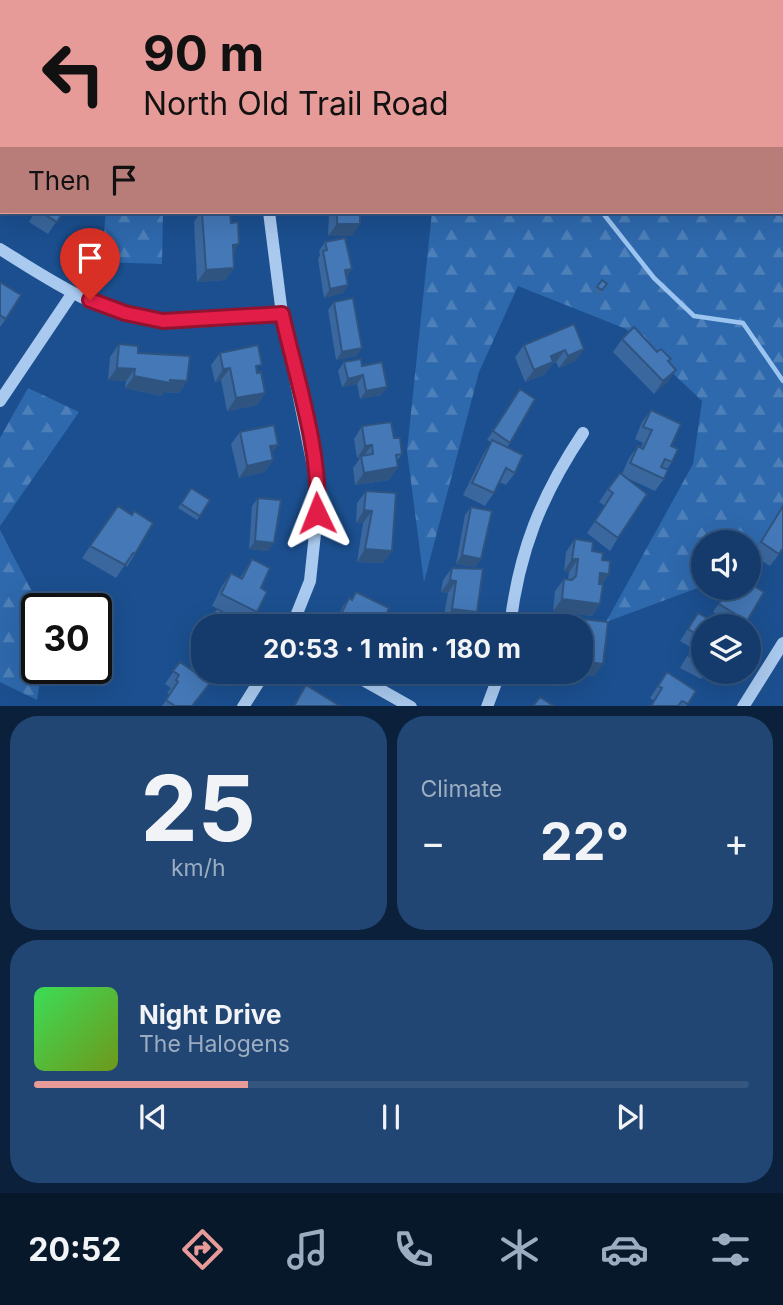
<!DOCTYPE html>
<html lang="en">
<head>
<meta charset="utf-8">
<style>
	body { margin:0; font-family:Inter,sans-serif; background:#214673; color:#f1f3f6; height:100vh; display:flex; flex-direction:column; font-size:26px; white-space:nowrap }
	* { box-sizing:border-box; margin:0 }
	p { font-size:23px; color:#9dadc1 }
	.icon { flex:none; width:38px; height:38px; fill:none; stroke:currentColor; stroke-width:2; stroke-linecap:round; stroke-linejoin:round }
	.map { position:relative; height:706px; overflow:hidden }
	.sheet { display:flex; flex-direction:column; gap:10px; padding:10px; background:#0b203b; flex:1 }
	.sheet>* { flex:none }
	.guide { position:absolute; left:0px; top:0px; width:784px; height:214px; box-shadow:0 7px 28px #0002,0 0 0 2px #33557e; background:#e69b98; color:#111; overflow:hidden }
	.tools { position:absolute; left:691px; top:530px; display:grid; gap:14px }
	.tools a { display:grid; place-items:center; width:70px; height:70px; border-radius:50%; background:#143b6b; box-shadow:0 7px 28px #0002,0 0 0 2px #33557e; font-size:35px }
	.speed { position:absolute; left:21px; top:593px; display:flex; gap:14px; font-size:35px; font-weight:700; text-align:center }
	.speed>* { display:grid; place-content:center; width:91px; height:91px; border-radius:50%; background:#143b6b; box-shadow:0 7px 28px #0002,0 0 0 2px #33557e; line-height:1 }
	.speed .limit { border:4px solid #111; border-radius:10px; background:#fff; color:#111 }
	.pin { position:absolute; display:grid; place-items:center; width:60px; height:60px; color:#fff; margin:-72px -30px; border-radius:50% 50% 50% 0; rotate:-45deg; box-shadow:0 0 7px #0007 }
	.pin .icon { rotate:45deg }
	.me { position:absolute; width:77px; margin:-38px; rotate:358deg; stroke-linejoin:round; filter:drop-shadow(0 0 5px #0008) }
	.turn { display:flex; align-items:center; gap:24px; height:147px; padding:0 28px; font-size:32px }
	.turn .icon { width:91px; height:91px; stroke-width:2.5 }
	.turn b { display:block; font-size:49px; line-height:60px }
	.then { display:flex; align-items:center; height:66px; padding:0 28px; background:#0003; gap:14px; font-size:26px }
	.big { font-size:52px; font-weight:700; line-height:1.1 }
	.sheet .widget { flex:1; display:flex; flex-direction:column; justify-content:center; gap:10px; min-width:0; padding:0 24px; border-radius:28px; background:#214673 }
	.sheet .dial { align-items:center; gap:0 }
	.dial b { font-size:91px; line-height:1 }
	.song { display:flex; align-items:center; gap:21px }
	.cover { width:84px; height:84px; border-radius:10px; background:linear-gradient(135deg,hsl(130 70% 55%),hsl(80 70% 35%)) }
	.played { height:7px; border-radius:4px; background:linear-gradient(90deg,#e69b98 30%,#33557e 30%) }
	.keys { display:flex; justify-content:space-around; direction:ltr }
	.heat { display:flex; justify-content:space-between; align-items:center; font-size:38px; direction:ltr }
	.sheet .tiles { flex:1; display:grid; gap:10px; grid-template-columns:1fr 1fr }
	.widget:last-child { grid-column:span 2 }
	.trip { position:absolute; left:191px; top:614px; width:402px; height:70px; border-radius:28px; background:#143b6b; box-shadow:0 7px 28px #0002,0 0 0 2px #33557e; font-weight:700; line-height:70px; text-align:center }
	.menu { display:flex; height:112px; justify-content:space-around; align-items:center; background:#08182b; color:#9dadc1 }
	.menu .icon { width:49px; height:49px }
	.menu .current { color:#e69b98 }
	.menu b { font-size:32px; color:#f1f3f6 }
	.map>svg:first-child { display:block }
</style>
</head>
<body>
<div class="map">
<svg width="783" height="707" viewBox="0 0 783 707">
	<defs>
		<pattern id="forest-firs" width="22" height="20" patternUnits="userSpaceOnUse" patternTransform="scale(1.75)"><rect width="22" height="20" fill="#2e69ad"/><path d="M5 1l3.5 6h-7zM16 11l3.5 6h-7z" fill="#4d80b9"/></pattern>
	</defs>
	<rect width="100%" height="100%" fill="#1b4f8f"/>
	<path fill="url(#forest-firs)" d="M421,0H783V517L749,555V542H704L703,586L606,622L693,464L702,401L626,329L518,286L479,372L424,582L407,451L432,212H782V2Z
		M106,212H163L162,264L101,262Z
		M28,388L79,412L0,526V438Z
		M0,530L41,609H37V668L42,669L37,700L0,682Z"/>
	<g fill="none" stroke-linecap="round" stroke-linejoin="round">
		<path stroke="#9cc4f0" stroke-width="4.5" d="M477,0L478,2
			M602,212L654,278L694,316L743,323L783,381"/>
		<path stroke="#a9c9ee" stroke-width="2.5" stroke-dasharray="3.5 5" stroke-linecap="butt" d="M0,118L2,116"/>
		<path stroke="#a9c9ee" stroke-width="12" d="M92,2L93,0
			M0,153L2,150
			M269,212L282,314L319,496L310,581L292,626
			M0,249C50,280 104,318 165,321C204,323 244,318 282,314
			M0,401L72,294
			M510,626C519,551 541,496 583,433
			M349,672L411,707
			M243,707L265,672
			M487,707L500,672
			M743,707L783,643"/>
	</g>
	<path fill="#3a679d" d="M35,212H63L48,234L29,222Z
		M201,212H230L234,268L225,280L197,282L194,222Z
		M310,212H360L352,236H328L329,214H310Z
		M325,242L347,277L343,293L324,298L318,259L320,255L319,251Z
		M602,280L607,284L599,295L594,291Z
		M0,282L6,319L0,327Z
		M334,302L362,348L356,356L336,360L328,310Z
		M622,339L671,359L669,362L676,370L667,382L654,394L613,352Z
		M119,344L138,353L187,381L179,393L164,392L161,396L125,388L126,381L108,380L110,357Z
		M524,345L584,349L575,361L559,368L556,362L552,364L545,374L525,382L515,357Z
		M220,353L257,372L265,393L257,405L227,411L221,380L215,382L211,365Z
		M344,362L362,366L387,387L381,395L360,399L357,384L342,387L338,371Z
		M514,398L510,443L507,447L515,473L506,485L499,482L494,493L485,506L463,495L484,453L491,442L487,440Z
		M651,410L671,446L672,462L667,469L664,479L655,491L627,478L618,538L610,551L587,533L605,506L599,502L608,489L622,474L629,458L638,446L641,447L643,443L635,439L642,422Z
		M362,426L394,438L402,454L397,461L398,467L389,480L355,485L353,468L360,458H357L354,439Z
		M240,432L278,445L271,454L273,460L264,472L239,478L231,444Z
		M191,488L210,500L197,520L178,508Z
		M366,491L392,551L383,563L357,562L363,523H356L357,503Z
		M258,498L274,543L268,551L249,549L252,506Z
		M783,505V549L770,566L752,555Z
		M118,506L135,554L127,567L125,565L116,578L82,558Z
		M471,507L481,559L475,567L456,564L465,515Z
		M575,539L602,560L609,574L602,584L600,604L592,616L553,611L555,591L564,579L568,580L569,572L564,571L566,552Z
		M252,559L261,588L257,612L249,624L212,606L222,586L231,573L240,578Z
		M452,568L468,625L443,621L448,593L441,592L443,580Z
		M729,588L736,593L739,588H749L747,621L743,626H736L713,612Z
		M356,592L389,608L380,626H348L336,621L343,606L349,598L351,599Z
		M698,613L704,626V672H706L701,679L680,668L692,648L680,641Z
		M558,616L608,622L603,664L594,676L569,673V672H581V626H551Z
		M203,630V641L198,638Z
		M203,649V672H216L193,706H162L170,695L167,693L171,688L165,684L180,662L191,669Z
		M432,672H456L448,684L432,673Z
		M667,672L696,691L686,706H650L654,701L650,698Z"/>
	<path fill="#305480" d="M312,212H331L329,214H310Z
		M337,224H360L352,236H328Z
		M239,244L231,257L233,245Z
		M234,268L225,280L197,282L206,270Z
		M352,269L347,277L345,270Z
		M348,285L343,293L324,298L330,289Z
		M362,348L356,356L336,360L342,352Z
		M584,349L575,361L559,368L568,356Z
		M565,350L556,362L552,364L545,374L525,382L534,370L551,356Z
		M117,368L135,369L126,381L108,380Z
		M230,368L221,380L215,382L223,369Z
		M676,370L667,382L654,394L663,381Z
		M363,375L357,384L342,387L348,379Z
		M134,376L170,380L187,381L179,393L164,392L161,396L125,388Z
		M387,387L381,395L360,399L366,391Z
		M265,393L257,405L227,411L236,398Z
		M278,445L269,457L270,446Z
		M372,445L363,457L361,456L360,457L357,458L365,446Z
		M273,460L264,472L239,478L247,466Z
		M398,467L389,480L355,485L364,473Z
		M364,510L372,511L363,523H356Z
		M255,541L274,543L268,551L249,549Z
		M365,549L392,551L383,563L357,562Z
		M462,555L481,559L475,567L456,564Z
		M572,559H578L569,572L564,571Z
		M600,573L609,574L600,586L592,585Z
		M450,580L456,581L448,593L441,592Z
		M562,599L600,604L592,616L553,611Z
		M452,609L477,612L468,625L443,621Z
		M581,661L603,664L594,676L569,673L570,672H581Z"/>
	<path fill="#4478b7" stroke="#305480" stroke-width="2" d="M215,0H228L235,2H215Z
		M41,212H63L57,222Z
		M202,212H230L231,223L238,222L239,244L233,245L234,268L206,270Z
		M337,212H360V224H337Z
		M345,238L352,269L345,270L348,285L330,289L323,251L327,250L325,242Z
		M602,280L607,284L602,290L597,287Z
		M0,282L21,295L6,319L0,315Z
		M353,298L362,348L342,352L334,302Z
		M574,324L584,349L568,356L565,350L551,356L553,362L534,370L524,345Z
		M634,327L657,352L661,349L671,359L668,361L676,370L663,381L622,339Z
		M119,344L138,346V353L190,356L187,381L170,380V383L134,376L135,369L117,368Z
		M258,345L262,365L256,366L257,373L261,372L265,393L236,398L230,368L223,369L220,353Z
		M361,359L362,366L382,362L387,387L366,391L363,375L348,379L344,362Z
		M520,389L535,399L510,443L493,431Z
		M651,410L681,424L671,446L678,449L672,462L665,459L661,467L668,470L664,479L630,463L638,446L643,449L652,430L643,427Z
		M391,422L394,438H400L402,454L396,455L398,467L364,473L361,456L373,454L372,445L365,446L362,426Z
		M274,425L278,445L270,446L273,460L247,466L240,432Z
		M492,440L523,455L515,473L506,468L494,493L472,483Z
		M620,473L647,494L618,538L595,521L613,493L608,489Z
		M191,488L210,500L200,516L181,504Z
		M366,491L396,493L392,551L365,549L372,511L364,510Z
		M258,498L281,500L274,543L255,541Z
		M118,506L132,515L134,511L153,523L135,554L133,553L125,565L90,546Z
		M783,506V548L779,554L761,542Z
		M471,507L492,511L481,559L462,555Z
		M575,539L593,542L592,551L603,553L602,560L610,561L609,574L600,573L599,584H603L600,604L562,599L564,579L572,580L576,576L578,559H572Z
		M252,559L270,568L261,588L267,592L257,612L221,594L231,573L242,579Z
		M452,568L483,569L477,612L452,609L456,581L450,580Z
		M749,583L764,592L747,621L719,604L729,588L737,593L740,588H749Z
		M356,592L389,608L381,626L367,619L364,624L342,612L349,598L352,600Z
		M217,609L245,626H206Z
		M698,613L721,626H704V664L689,656L700,636L688,629Z
		M558,616L608,622L603,664L581,661V626H557Z
		M203,651V661L198,658Z
		M180,662L210,683L192,706H175L166,700L178,682L176,680L179,675L173,671Z
		M667,672L696,691L688,704L682,701L678,706H651L662,688L658,686Z
		M306,685L340,706H294Z
		M540,697L554,706H533Z"/>
	<g fill="none" stroke-linecap="round" stroke-linejoin="round">
		<g stroke="#92132f" stroke-width="18">
			<path id="route" d="M90,300L125,313L163,321L282,314C295,373 322,455 317,513"/>
		</g>
		<use href="#route" stroke="#e11d48" stroke-width="12"/>
	</g>
</svg>
<div class="tools">
<a><svg class="icon" aria-label="sound" viewBox="0 0 24 24"><path d="M4 9h4l5-4v14l-5-4H4zM17 9q2 3 0 6"/></svg></a>
<a><svg class="icon" aria-label="layers" viewBox="0 0 24 24"><path d="M12 4l9 5-9 5-9-5zM3 14l9 5 9-5"/></svg></a>
</div>
<div class="speed"><div class="limit">30</div></div>
<div class="pin" style="left:90px;top:300px;background:#d93025"><svg class="icon" aria-label="arrive" viewBox="0 0 24 24"><path d="M6 21V4h12l-3 4 3 4H6"/></svg></div>
<svg class="me" style="left:317px;top:513px" viewBox="-20 -20 40 40"><path d="M0-17L14 15 0 8-14 15z" fill="#e11d48" stroke="#fff" stroke-width="4"/></svg>
<div class="trip">20:53 · 1 min · 180 m</div>
<div class="guide">
<div class="turn"><svg class="icon" aria-label="left" viewBox="0 0 24 24"><path d="M17 20v-9H6M10 6l-5 5 5 5"/></svg><div><b>90 m</b>North Old Trail Road</div></div>
<div class="then">Then<svg class="icon" aria-label="arrive" viewBox="0 0 24 24"><path d="M6 21V4h12l-3 4 3 4H6"/></svg></div>
</div>
</div>
<section class="sheet">
<div class="tiles">
<div class="widget dial"><b>25</b><p>km/h</p></div>
<div class="widget"><p>Climate</p>
<div class="heat"><a>−</a><b class="big">22°</b><a>+</a></div>
</div>
<div class="widget">
<div class="song"><i class="cover"></i><div><b>Night Drive</b><p>The Halogens</p></div></div>
<div class="played"></div>
<div class="keys"><svg class="icon" aria-label="previous" viewBox="0 0 24 24"><path d="M18 5L8 12l10 7zM5 5v14"/></svg><svg class="icon" aria-label="pause" viewBox="0 0 24 24"><path d="M8 5v14M16 5v14"/></svg><svg class="icon" aria-label="next" viewBox="0 0 24 24"><path d="M6 5l10 7-10 7zM19 5v14"/></svg></div>
</div>
</div>
</section>
<nav class="menu">
<b>20:52</b>
<svg class="icon current" aria-label="directions" viewBox="0 0 24 24"><path d="M12 3l9 9-9 9-9-9zM9 14v-3h6M13 9l2 2-2 2"/></svg>
<svg class="icon" aria-label="music" viewBox="0 0 24 24"><path d="M9 18V5l10-2v13"/><circle cx="6" cy="18" r="3"/><circle cx="16" cy="16" r="3"/></svg>
<svg class="icon" aria-label="phone" viewBox="0 0 24 24"><path d="M5 4h4l2 5-3 2q2 4 5 5l2-3 5 2v4C11 20 4 13 5 4z"/></svg>
<svg class="icon" aria-label="climate" viewBox="0 0 24 24"><path d="M12 3v18M4 7l16 10M4 17L20 7"/></svg>
<svg class="icon" aria-label="car" viewBox="0 0 24 24"><path d="M5 17H2v-5l4-1 3-4h7l3 4 3 1v5h-3M9 17h6M6 11h13"/><circle cx="7" cy="17" r="2"/><circle cx="17" cy="17" r="2"/></svg>
<svg class="icon" aria-label="filters" viewBox="0 0 24 24"><path d="M4 7h16M4 17h16"/><circle cx="9" cy="7" r="2"/><circle cx="15" cy="17" r="2"/></svg>
</nav>
</body>
</html>
